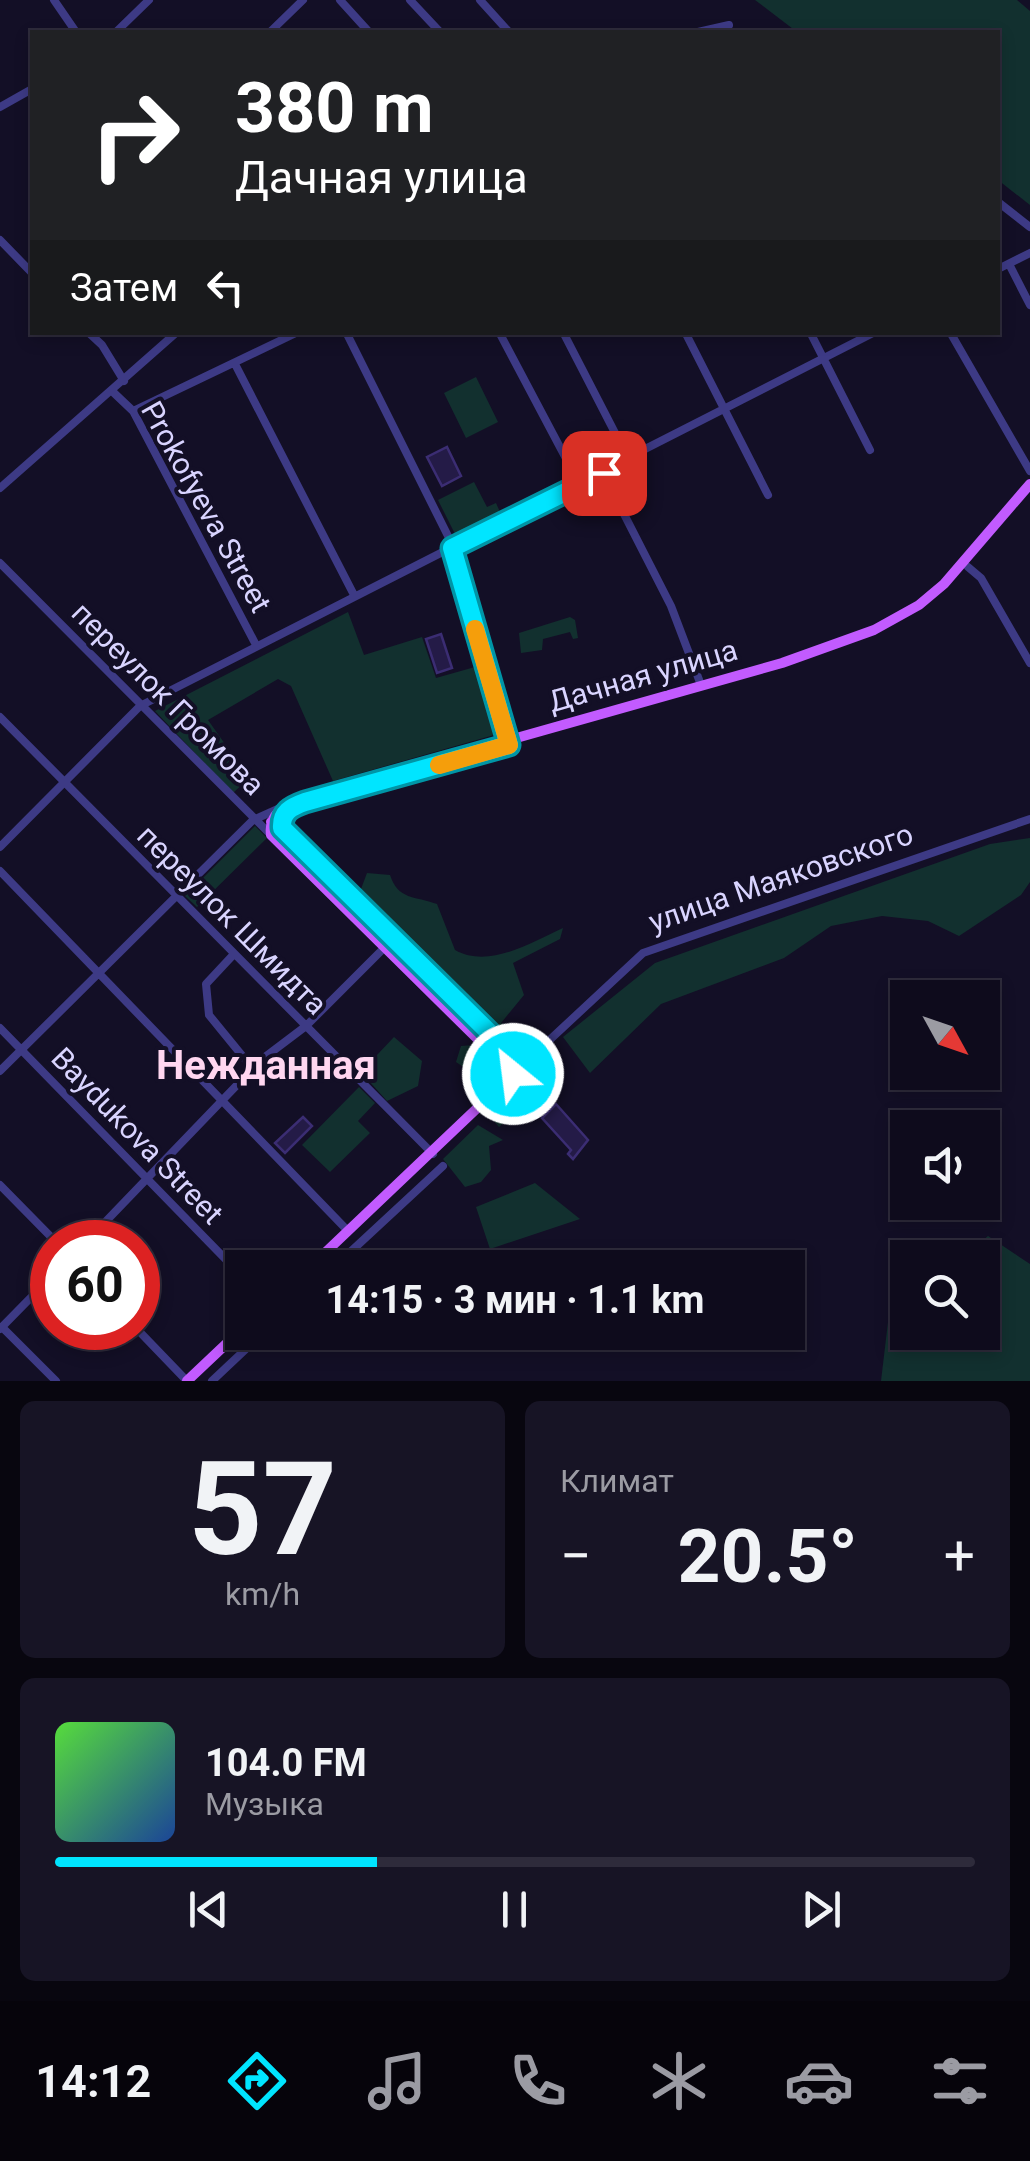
<!DOCTYPE html>
<html lang="ru">
<head>
<meta charset="utf-8">
<style>
	body { margin:0; font-family:Roboto,sans-serif; background:#171425; color:#f1f3f6; height:100vh; display:flex; flex-direction:column; font-size:38px; white-space:nowrap }
	* { box-sizing:border-box; margin:0 }
	p { font-size:32px; color:#9b9ba3 }
	.icon { flex:none; width:55px; height:55px; fill:none; stroke:currentColor; stroke-width:2; stroke-linecap:round; stroke-linejoin:round }
	.map { position:relative; height:1381px; overflow:hidden }
	.drawer { display:flex; flex-direction:column; gap:20px; padding:20px; background:#08060f; flex:1 }
	.drawer>* { flex:none }
	.hud { position:absolute; left:30px; top:30px; width:970px; height:305px; border-radius:0px; box-shadow:0 5px 15px #0003,0 0 0 2px #2e2b3b; background:#202124; color:#fff; overflow:hidden }
	.needle { width:65px; rotate:130deg }
	.controls { position:absolute; left:890px; top:980px; display:grid; gap:20px }
	.controls a { display:grid; place-items:center; width:110px; height:110px; border-radius:0px; background:#0e0b1c; box-shadow:0 5px 15px #0003,0 0 0 2px #2e2b3b; font-size:50px }
	.speed { position:absolute; left:30px; top:1220px; display:flex; gap:20px; font-size:50px; font-weight:700; text-align:center }
	.speed>* { display:grid; place-content:center; width:130px; height:130px; border-radius:50%; background:#0e0b1c; box-shadow:0 5px 15px #0003,0 0 0 2px #2e2b3b; line-height:1 }
	.speed .limit { border:15px solid #d22; background:#fff; color:#111 }
	.pin { position:absolute; display:grid; place-items:center; width:85px; height:85px; color:#fff; margin:-42px; border-radius:20px; box-shadow:0 5px 15px #0006 }
	.me { position:absolute; width:110px; margin:-55px; rotate:331deg; stroke-linejoin:round; filter:drop-shadow(0 0 8px #0008) }
	.turn { display:flex; align-items:center; gap:35px; height:210px; padding:0 40px; font-size:45px }
	.turn .icon { width:130px; height:130px; stroke-width:2.5 }
	.turn b { display:block; font-size:70px; line-height:85px }
	.then { display:flex; align-items:center; height:95px; padding:0 40px; background:#0003; gap:20px; font-size:38px }
	.big { font-size:75px; font-weight:700; line-height:1.1 }
	.drawer .card { flex:1; display:flex; flex-direction:column; justify-content:center; gap:15px; min-width:0; padding:0 35px; border-radius:15px; background:#171425 }
	.drawer .dial { align-items:center; gap:0 }
	.dial b { font-size:130px; line-height:1 }
	.song { display:flex; align-items:center; gap:30px }
	.cover { width:120px; height:120px; border-radius:15px; background:linear-gradient(135deg,hsl(110 70% 55%),hsl(220 70% 35%)) }
	.played { height:10px; border-radius:5px; background:linear-gradient(90deg,#00e5ff 35%,#2e2b3b 35%) }
	.keys { display:flex; justify-content:space-around; direction:ltr }
	.heat { display:flex; justify-content:space-between; align-items:center; font-size:55px; direction:ltr }
	.drawer .tiles { flex:1; display:grid; gap:20px; grid-template-columns:1fr 1fr }
	.card:last-child { grid-column:span 2 }
	.trip { position:absolute; left:225px; top:1250px; width:580px; height:100px; border-radius:0px; background:#0e0b1c; box-shadow:0 5px 15px #0003,0 0 0 2px #2e2b3b; font-weight:700; line-height:100px; text-align:center }
	.tab-bar { display:flex; height:160px; justify-content:space-around; align-items:center; background:#06040b; color:#9b9ba3 }
	.tab-bar .icon { width:70px; height:70px }
	.tab-bar .selected { color:#00e5ff }
	.tab-bar b { font-size:45px; color:#f1f3f6 }
	.map>svg:first-child { display:block }
</style>
</head>
<body>
<div class="map">
<svg width="1030" height="1381" viewBox="0 0 1030 1381">
	<rect width="100%" height="100%" fill="#130f26"/>
	<path fill="#12302f" d="M755,0H1017L1030,11V205L998,180V32H797Z
		M476,377L498,422L466,438L444,393Z
		M474,482L487,507L496,503L500,512L455,534L438,500Z
		M348,612L364,655L422,637L436,678L482,665L501,733L333,781L291,686L278,679L208,720L249,778L233,793L155,711Z
		M570,617L575,620L578,638L573,639L570,632L543,639L542,650L521,653L519,633Z
		M255,826L267,838L197,907L185,896Z
		M1030,838V882L1021,895L959,936L928,921L882,916L831,926L784,958L661,1004L590,1073L563,1037L655,963L990,844Z
		M367,873L390,875C398,900 415,896 437,904L455,950C489,969 530,943 563,928L560,939L513,963L524,995L501,1023L518,1029L507,1040L361,889Z
		M394,1037L422,1061L418,1086L387,1101L361,1072Z
		M474,1045L501,1074L480,1099L465,1088L472,1073L456,1062L461,1046Z
		M520,1071L530,1072L544,1088L499,1127L485,1111Z
		M359,1087L375,1103L358,1121L370,1133L330,1172L302,1145Z
		M478,1125L503,1140L489,1146L491,1170L481,1182L465,1187L443,1159Z
		M535,1183L580,1219L490,1249L476,1207Z
		M988,1236L1030,1264V1381H881L888,1322L907,1305L908,1332H982V1258L963,1257Z"/>
	<path fill="#241b47" stroke="#3b2d73" stroke-width="2.5" d="M447,447L461,476L442,486L427,457Z
		M441,634L452,668L437,673L426,639Z
		M556,1104L588,1140L573,1159L568,1154L571,1150L542,1118Z
		M303,1117L312,1126L285,1153L275,1143Z"/>
	<g fill="none" stroke-linecap="round" stroke-linejoin="round">
		<path stroke="#3d3a85" stroke-width="8" d="M54,0L76,32
			M340,0L369,32
			M410,0L440,32
			M480,0L509,32
			M116,32L149,0
			M270,32L303,0
			M698,32L729,25
			M0,107L32,89
			M998,202L1030,227
			M0,240L32,273
			M1009,264L1030,305
			M998,269L1030,253
			M88,332L102,345L124,381
			M346,332L448,536L507,740
			M499,332L580,485
			M563,332L629,460
			M685,332L768,495
			M810,332L870,450
			M950,332L1030,471
			M235,364L354,595
			M113,392L133,411L256,645
			M133,411L298,332
			M603,473L671,606L701,685
			M0,488L177,332
			M0,563L271,835
			M968,567L981,578L1030,663
			M0,717L433,1154
			M0,847L140,706L875,332
			M0,871L348,1231
			M234,954L206,984L209,1015L253,1069
			M0,1028L242,1276
			M0,1071L253,820L280,808
			M513,1074L643,953L1030,819
			M0,1185L56,1242
			M86,1242L261,1060L306,1026L385,947
			M333,1268L443,1166
			M2,1327L56,1381
			M136,1328L187,1381
			M0,1329L52,1276
			M212,1381L264,1332"/>
		<path stroke="#c25bff" stroke-width="10" d="M271,822L505,1048L513,1062V1074L271,835C268,814 285,804 304,798L782,663L874,630L919,605L944,584L1030,484
			M309,1268L513,1074
			M187,1381L242,1329"/>
	</g>
	<g fill="none" stroke-linecap="round" stroke-linejoin="round">
		<g stroke="#0095a6" stroke-width="25">
			<path id="route" d="M513,1074L511,1054L282,828C281,812 291,807 305,802L509,745L452,548L604,473"/>
		</g>
		<use href="#route" stroke="#00e5ff" stroke-width="18"/>
		<path stroke="#f59e0b" stroke-width="18" d="M439,765L509,745L475,629"/>
	</g>
	<g text-anchor="middle" stroke-width="8" stroke-linejoin="round" paint-order="stroke">
		<g font-size="30" fill="#d9d4ff" stroke="#130f26">
			<text transform="translate(206 507) rotate(61)" y="10">Prokofyeva Street</text>
			<text transform="translate(643 676) rotate(-16)" y="10">Дачная улица</text>
			<text transform="translate(168 699) rotate(45)" y="10">переулок Громова</text>
			<text transform="translate(781 878) rotate(-19)" y="10">улица Маяковского</text>
			<text transform="translate(232 920) rotate(45)" y="10">переулок Шмидта</text>
			<text transform="translate(137 1136) rotate(46)" y="10">Baydukova Street</text>
		</g>
		<g font-size="40" font-weight="bold" fill="#ffd6f0" stroke="#130f26">
			<text x="266" y="1079">Нежданная</text>
		</g>
	</g>
</svg>
<div class="controls">
<a><svg class="needle" viewBox="-14 -14 28 28"><path d="M0-13l5 13h-10z" fill="#e53935"/><path d="M0 13l5-13h-10z" fill="#9b9ba3"/></svg></a>
<a><svg class="icon" aria-label="sound" viewBox="0 0 24 24"><path d="M4 9h4l5-4v14l-5-4H4zM17 9q2 3 0 6"/></svg></a>
<a><svg class="icon" aria-label="search" viewBox="0 0 24 24"><circle cx="10" cy="10" r="6"/><path d="M15 15l6 6"/></svg></a>
</div>
<div class="speed"><div class="limit">60</div></div>
<div class="pin" style="left:604px;top:473px;background:#d93025"><svg class="icon" aria-label="arrive" viewBox="0 0 24 24"><path d="M6 21V4h12l-3 4 3 4H6"/></svg></div>
<svg class="me" style="left:513px;top:1074px" viewBox="-20 -20 40 40"><circle r="17" fill="#00e5ff" stroke="#fff" stroke-width="3"/><path d="M0-11L8 9 0 5-8 9z" fill="#fff"/></svg>
<div class="trip">14:15 · 3 мин · 1.1 km</div>
<div class="hud">
<div class="turn"><svg class="icon" aria-label="right" viewBox="0 0 24 24"><path d="M7 20v-9h11M14 6l5 5-5 5"/></svg><div><b>380 m</b>Дачная улица</div></div>
<div class="then">Затем<svg class="icon" aria-label="left" viewBox="0 0 24 24"><path d="M17 20v-9H6M10 6l-5 5 5 5"/></svg></div>
</div>
</div>
<section class="drawer">
<div class="tiles">
<div class="card dial"><b>57</b><p>km/h</p></div>
<div class="card"><p>Климат</p>
<div class="heat"><a>−</a><b class="big">20.5°</b><a>+</a></div>
</div>
<div class="card">
<div class="song"><i class="cover"></i><div><b>104.0 FM</b><p>Музыка</p></div></div>
<div class="played"></div>
<div class="keys"><svg class="icon" aria-label="previous" viewBox="0 0 24 24"><path d="M18 5L8 12l10 7zM5 5v14"/></svg><svg class="icon" aria-label="pause" viewBox="0 0 24 24"><path d="M8 5v14M16 5v14"/></svg><svg class="icon" aria-label="next" viewBox="0 0 24 24"><path d="M6 5l10 7-10 7zM19 5v14"/></svg></div>
</div>
</div>
</section>
<nav class="tab-bar">
<b>14:12</b>
<svg class="icon selected" aria-label="directions" viewBox="0 0 24 24"><path d="M12 3l9 9-9 9-9-9zM9 14v-3h6M13 9l2 2-2 2"/></svg>
<svg class="icon" aria-label="music" viewBox="0 0 24 24"><path d="M9 18V5l10-2v13"/><circle cx="6" cy="18" r="3"/><circle cx="16" cy="16" r="3"/></svg>
<svg class="icon" aria-label="phone" viewBox="0 0 24 24"><path d="M5 4h4l2 5-3 2q2 4 5 5l2-3 5 2v4C11 20 4 13 5 4z"/></svg>
<svg class="icon" aria-label="climate" viewBox="0 0 24 24"><path d="M12 3v18M4 7l16 10M4 17L20 7"/></svg>
<svg class="icon" aria-label="car" viewBox="0 0 24 24"><path d="M5 17H2v-5l4-1 3-4h7l3 4 3 1v5h-3M9 17h6M6 11h13"/><circle cx="7" cy="17" r="2"/><circle cx="17" cy="17" r="2"/></svg>
<svg class="icon" aria-label="filters" viewBox="0 0 24 24"><path d="M4 7h16M4 17h16"/><circle cx="9" cy="7" r="2"/><circle cx="15" cy="17" r="2"/></svg>
</nav>
</body>
</html>
